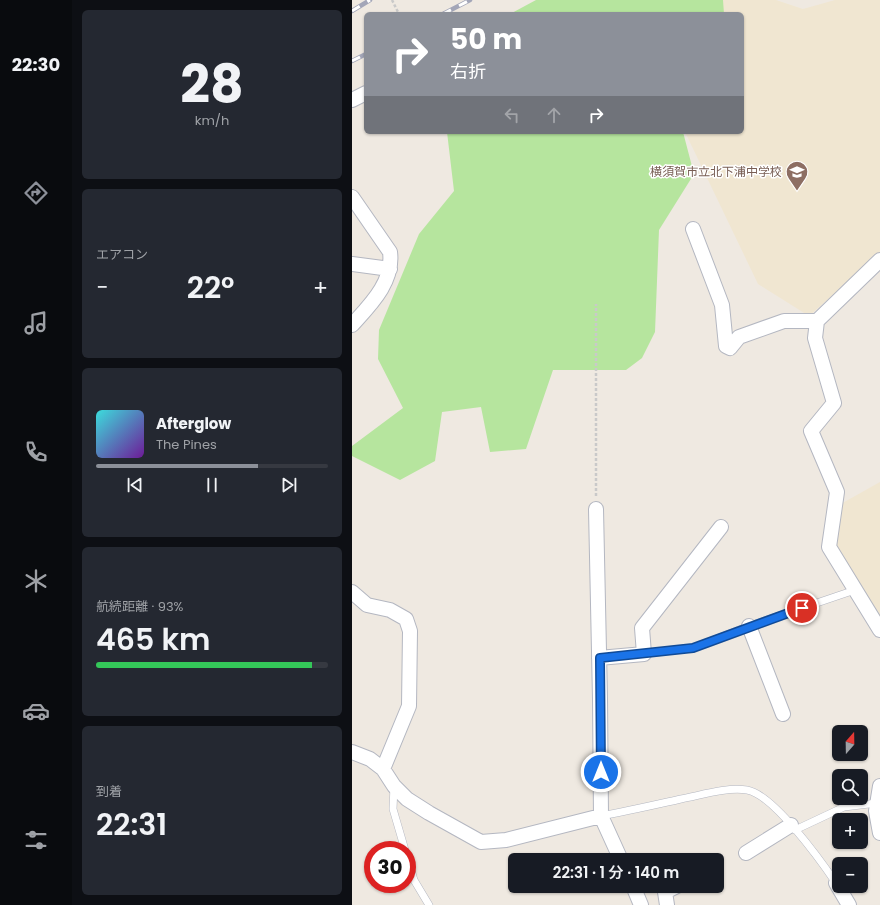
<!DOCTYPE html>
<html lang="ja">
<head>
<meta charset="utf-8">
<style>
	body { margin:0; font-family:Poppins,"Noto Sans JP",sans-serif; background:#242831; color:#f1f3f6; height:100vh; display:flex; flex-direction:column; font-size:15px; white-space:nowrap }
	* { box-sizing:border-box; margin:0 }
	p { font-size:13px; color:#9ea1a6 }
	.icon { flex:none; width:22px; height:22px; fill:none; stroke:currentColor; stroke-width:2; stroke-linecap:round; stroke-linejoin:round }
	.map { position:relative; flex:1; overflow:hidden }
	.sheet { display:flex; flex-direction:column; gap:10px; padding:10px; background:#0d0f14; width:280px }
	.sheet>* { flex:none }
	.guide { position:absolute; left:12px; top:12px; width:380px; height:122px; border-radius:6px; box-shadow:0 1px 3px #0004; background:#8c9099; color:#fff; overflow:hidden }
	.needle { width:26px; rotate:20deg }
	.fabs { position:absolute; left:480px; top:725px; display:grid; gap:8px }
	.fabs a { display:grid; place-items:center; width:36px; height:36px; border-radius:6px; background:#171b24; box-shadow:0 1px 3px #0004; font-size:20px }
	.speed { position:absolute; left:12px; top:841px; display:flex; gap:8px; font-size:20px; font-weight:700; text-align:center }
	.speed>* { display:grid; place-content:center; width:52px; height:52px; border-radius:50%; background:#171b24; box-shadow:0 1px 3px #0004; line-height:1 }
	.speed .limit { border:6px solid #d22; background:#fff; color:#111 }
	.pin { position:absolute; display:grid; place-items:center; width:34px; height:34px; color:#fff; margin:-17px; border:2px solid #fff; border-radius:50%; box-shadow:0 1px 4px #0007 }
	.me { position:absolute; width:44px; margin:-22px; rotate:0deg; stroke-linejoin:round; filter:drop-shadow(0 0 3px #0008) }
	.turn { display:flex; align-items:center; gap:14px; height:84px; padding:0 20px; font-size:18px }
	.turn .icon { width:52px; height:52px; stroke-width:2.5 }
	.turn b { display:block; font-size:28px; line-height:34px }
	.lanes { display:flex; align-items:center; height:38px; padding:0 20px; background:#0003; justify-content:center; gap:20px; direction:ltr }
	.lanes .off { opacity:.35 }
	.big { font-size:30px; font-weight:600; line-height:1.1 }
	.sheet .tile { flex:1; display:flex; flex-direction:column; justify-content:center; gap:6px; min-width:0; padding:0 14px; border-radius:6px; background:#242831 }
	.sheet .dial { align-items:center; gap:0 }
	.dial b { font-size:52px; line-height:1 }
	.song { display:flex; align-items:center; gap:12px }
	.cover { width:48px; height:48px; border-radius:6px; background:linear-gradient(135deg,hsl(180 70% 55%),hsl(280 70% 35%)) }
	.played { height:4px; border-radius:2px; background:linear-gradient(90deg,#8c9099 70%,#363941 70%) }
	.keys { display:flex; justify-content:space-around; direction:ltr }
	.heat { display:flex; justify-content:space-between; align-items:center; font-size:22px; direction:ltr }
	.charge { height:6px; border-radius:3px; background:linear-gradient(90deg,#34c759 93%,#363941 0) }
	.trip { position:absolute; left:156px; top:853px; width:216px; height:40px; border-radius:6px; background:#171b24; box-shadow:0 1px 3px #0004; font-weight:600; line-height:40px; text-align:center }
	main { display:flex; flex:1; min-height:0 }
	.tab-bar { display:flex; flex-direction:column; width:72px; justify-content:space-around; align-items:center; background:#090b0e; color:#9ea1a6 }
	.tab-bar .icon { width:28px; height:28px }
	.tab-bar .current { color:#8c9099 }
	.tab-bar b { font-size:18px; color:#f1f3f6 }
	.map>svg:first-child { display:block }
</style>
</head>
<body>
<main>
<nav class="tab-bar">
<b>22:30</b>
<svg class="icon current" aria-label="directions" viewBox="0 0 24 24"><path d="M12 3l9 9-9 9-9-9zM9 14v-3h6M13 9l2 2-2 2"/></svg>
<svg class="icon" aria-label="music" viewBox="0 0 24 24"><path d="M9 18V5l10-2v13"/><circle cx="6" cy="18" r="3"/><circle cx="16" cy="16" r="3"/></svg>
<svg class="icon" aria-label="phone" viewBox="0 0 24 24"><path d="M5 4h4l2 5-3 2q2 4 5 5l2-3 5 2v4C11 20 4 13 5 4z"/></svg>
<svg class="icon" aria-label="climate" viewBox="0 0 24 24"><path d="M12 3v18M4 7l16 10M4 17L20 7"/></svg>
<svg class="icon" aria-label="car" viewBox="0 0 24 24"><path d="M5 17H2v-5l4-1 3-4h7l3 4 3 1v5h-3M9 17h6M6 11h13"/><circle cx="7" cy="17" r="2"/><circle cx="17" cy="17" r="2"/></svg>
<svg class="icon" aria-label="filters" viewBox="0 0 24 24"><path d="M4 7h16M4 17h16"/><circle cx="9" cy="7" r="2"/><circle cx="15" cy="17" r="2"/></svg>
</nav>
<section class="sheet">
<div class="tile dial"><b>28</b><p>km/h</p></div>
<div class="tile"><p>エアコン</p>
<div class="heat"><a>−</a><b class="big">22°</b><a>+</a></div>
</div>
<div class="tile">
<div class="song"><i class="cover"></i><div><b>Afterglow</b><p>The Pines</p></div></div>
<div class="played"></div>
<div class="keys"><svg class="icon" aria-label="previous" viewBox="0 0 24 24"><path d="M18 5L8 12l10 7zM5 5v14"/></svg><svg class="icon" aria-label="pause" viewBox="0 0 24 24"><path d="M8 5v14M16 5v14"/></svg><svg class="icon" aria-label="next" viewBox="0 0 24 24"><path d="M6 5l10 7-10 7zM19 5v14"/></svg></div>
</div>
<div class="tile"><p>航続距離 · 93%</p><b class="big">465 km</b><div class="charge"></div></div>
<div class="tile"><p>到着</p><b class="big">22:31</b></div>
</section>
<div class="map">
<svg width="528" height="905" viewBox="0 0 528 905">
	<rect width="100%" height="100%" fill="#efe9e1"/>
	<path fill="#f0e6d1" d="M363,0H424L451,9L483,0H528V253L457,316L406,284L333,132H390V14H326Z
		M528,482V622L480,550L487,505Z"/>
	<path fill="#b6e59e" d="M184,0H371L372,14H158Z
		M95,132H331L342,174L307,230L303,332L290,358L274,370H201L174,449L138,452L129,407L90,412L83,461L48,480L0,456V446L51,408L26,359L27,330L67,234L102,191Z"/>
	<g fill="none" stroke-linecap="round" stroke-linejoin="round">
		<g stroke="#b4b7c1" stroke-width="8">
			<path id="service" d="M292,654L341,648L397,626L503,590
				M42,786L41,809L53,850
				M249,816C276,811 302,805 329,799C350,795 374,787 395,790C421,794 469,861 484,883
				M443,830L492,807L525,803
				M55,857L62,880L77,905"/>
		</g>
		<g stroke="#b4b7c1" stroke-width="16">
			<path id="minor" d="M0,100L14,93
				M0,197L38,252C42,282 18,305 0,325
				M341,229L370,305L374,346L378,348L387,337L432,321H465
				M528,260L465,321L463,338L482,403L459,431L485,492L477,547L528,630
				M0,264L38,269
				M244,509L248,699L249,816L269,860
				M0,592L15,605L38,610L54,619L58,631L57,706L31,769
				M397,626L431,714
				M247,658L292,654L290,628L369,527
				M0,752L18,759L31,769L42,786L55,799L77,813L129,842L154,840L249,816
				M528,786L524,811L528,833
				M394,853L439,825
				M484,883L497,905
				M281,886L289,905
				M315,905L313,892L325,886"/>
		</g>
		<path stroke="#c9c9c9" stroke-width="2.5" stroke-dasharray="3 2" stroke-linecap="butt" d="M40,0L47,14
			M244,496V304"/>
		<use href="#service" stroke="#fff" stroke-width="7"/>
		<use href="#minor" stroke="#fff" stroke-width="14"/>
		<g stroke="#a3a6b8" stroke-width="4.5">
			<path id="rail" d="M0,11L18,0
				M91,14L118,0
				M0,61L14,54"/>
		</g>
		<use href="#rail" stroke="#fff" stroke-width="3" stroke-dasharray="9" stroke-linecap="butt"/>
	</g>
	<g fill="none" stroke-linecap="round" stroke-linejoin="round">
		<g stroke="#114b97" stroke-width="10">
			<path id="route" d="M249,772L248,658L341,648L450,608"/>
		</g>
		<use href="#route" stroke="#1a73e8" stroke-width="7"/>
	</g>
	<defs>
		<g id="school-pin" transform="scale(1.15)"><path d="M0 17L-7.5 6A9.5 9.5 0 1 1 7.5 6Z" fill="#8d6e63" stroke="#fff"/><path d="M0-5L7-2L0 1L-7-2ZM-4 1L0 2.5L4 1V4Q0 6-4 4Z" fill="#fff"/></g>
	</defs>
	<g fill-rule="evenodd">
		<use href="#school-pin" x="445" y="172"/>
	</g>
	<g text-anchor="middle" stroke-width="3" stroke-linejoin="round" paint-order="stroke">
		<g font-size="12" fill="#785e54" stroke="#fff" text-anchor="end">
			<text x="430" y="176">横須賀市立北下浦中学校</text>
		</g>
	</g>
</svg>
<div class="fabs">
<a><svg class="needle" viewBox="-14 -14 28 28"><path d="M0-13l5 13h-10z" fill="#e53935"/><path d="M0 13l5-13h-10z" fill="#9ea1a6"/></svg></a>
<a><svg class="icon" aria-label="search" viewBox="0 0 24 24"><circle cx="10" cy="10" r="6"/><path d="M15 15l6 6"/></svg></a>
<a>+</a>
<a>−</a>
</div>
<div class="speed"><div class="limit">30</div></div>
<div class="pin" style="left:450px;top:608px;background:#d93025"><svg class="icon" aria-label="arrive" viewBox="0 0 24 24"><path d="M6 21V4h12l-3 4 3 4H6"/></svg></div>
<svg class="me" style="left:249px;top:772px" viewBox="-20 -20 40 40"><circle r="17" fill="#1a73e8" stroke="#fff" stroke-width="3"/><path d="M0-11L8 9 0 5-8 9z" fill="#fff"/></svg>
<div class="trip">22:31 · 1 分 · 140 m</div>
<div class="guide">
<div class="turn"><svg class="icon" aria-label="right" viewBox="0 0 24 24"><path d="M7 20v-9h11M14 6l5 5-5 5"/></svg><div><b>50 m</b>右折</div></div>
<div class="lanes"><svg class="icon off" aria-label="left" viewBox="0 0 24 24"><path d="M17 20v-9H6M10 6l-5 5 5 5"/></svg><svg class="icon off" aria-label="ahead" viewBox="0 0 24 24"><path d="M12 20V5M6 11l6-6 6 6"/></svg><svg class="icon" aria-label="right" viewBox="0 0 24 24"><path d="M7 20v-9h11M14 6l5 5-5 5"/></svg></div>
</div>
</div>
</main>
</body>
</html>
